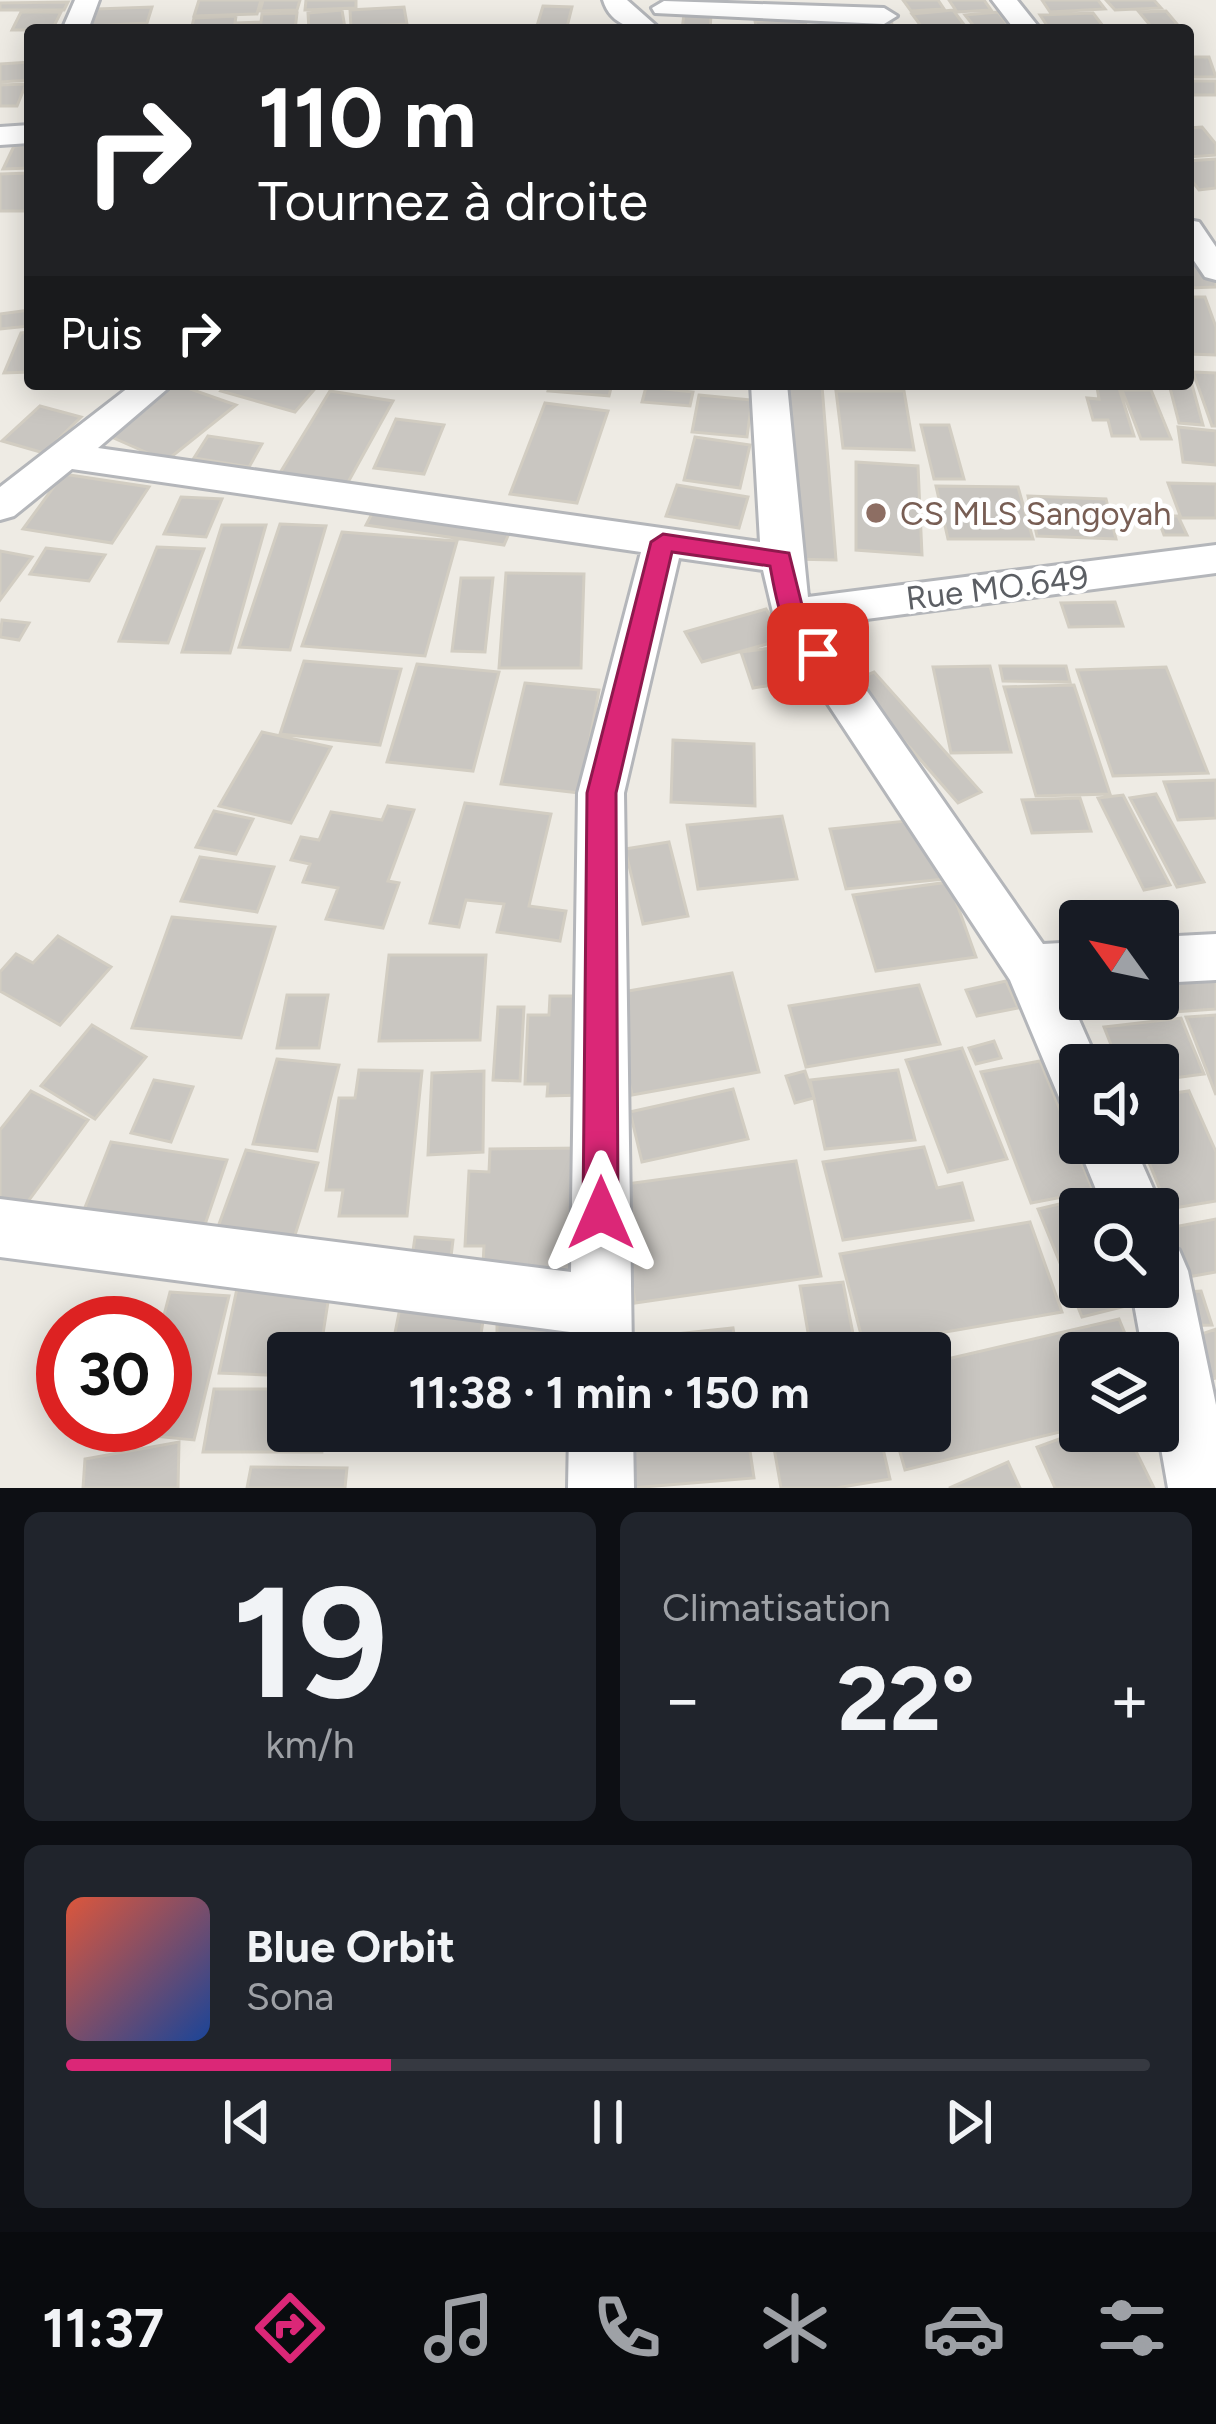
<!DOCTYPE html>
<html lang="fr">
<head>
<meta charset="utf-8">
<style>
	body { margin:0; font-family:Figtree,sans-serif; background:#20242c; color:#f1f3f6; height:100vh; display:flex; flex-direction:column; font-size:45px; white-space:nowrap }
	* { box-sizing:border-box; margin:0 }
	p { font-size:39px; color:#9ea1a6 }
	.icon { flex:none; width:66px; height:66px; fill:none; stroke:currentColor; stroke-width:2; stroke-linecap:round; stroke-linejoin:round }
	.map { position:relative; height:1488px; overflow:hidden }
	.drawer { display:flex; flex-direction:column; gap:24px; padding:24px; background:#0d0f14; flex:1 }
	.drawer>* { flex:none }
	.guide { position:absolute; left:24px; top:24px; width:1170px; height:366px; border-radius:12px; box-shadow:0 6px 30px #0003; background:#202124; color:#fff; overflow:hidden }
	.needle { width:78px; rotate:303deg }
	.controls { position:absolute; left:1059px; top:900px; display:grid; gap:24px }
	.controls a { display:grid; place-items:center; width:120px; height:120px; border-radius:12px; background:#171b24; box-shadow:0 6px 30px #0003; font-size:60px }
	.speed { position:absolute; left:36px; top:1296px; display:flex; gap:24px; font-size:60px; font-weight:700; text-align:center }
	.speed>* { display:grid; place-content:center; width:156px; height:156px; border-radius:50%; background:#171b24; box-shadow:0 6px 30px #0003; line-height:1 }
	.speed .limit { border:18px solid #d22; background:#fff; color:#111 }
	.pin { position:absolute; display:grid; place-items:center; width:102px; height:102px; color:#fff; margin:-51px; border-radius:24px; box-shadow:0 6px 18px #0006 }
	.me { position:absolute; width:132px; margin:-66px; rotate:0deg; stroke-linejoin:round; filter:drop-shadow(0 0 9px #0008) }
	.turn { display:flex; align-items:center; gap:42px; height:252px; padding:0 36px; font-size:54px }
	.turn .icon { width:156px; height:156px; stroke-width:2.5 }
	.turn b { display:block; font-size:84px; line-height:102px }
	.then { display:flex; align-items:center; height:114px; padding:0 36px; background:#0003; gap:24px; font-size:45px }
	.big { font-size:90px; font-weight:700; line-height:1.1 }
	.drawer .tile { flex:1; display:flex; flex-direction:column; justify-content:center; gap:18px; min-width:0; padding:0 42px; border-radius:18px; background:#20242c }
	.drawer .dial { align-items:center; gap:0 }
	.dial b { font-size:156px; line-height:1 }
	.song { display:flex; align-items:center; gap:36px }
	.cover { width:144px; height:144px; border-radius:18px; background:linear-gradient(135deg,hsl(10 70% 55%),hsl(220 70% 35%)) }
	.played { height:12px; border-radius:6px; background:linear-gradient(90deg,#db2777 30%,#363941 30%) }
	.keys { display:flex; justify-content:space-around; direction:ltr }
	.heat { display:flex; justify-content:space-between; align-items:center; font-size:66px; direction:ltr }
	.drawer .tiles { flex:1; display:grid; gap:24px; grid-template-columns:1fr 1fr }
	.tile:last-child { grid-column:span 2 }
	.trip { position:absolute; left:267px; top:1332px; width:684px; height:120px; border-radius:12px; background:#171b24; box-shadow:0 6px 30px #0003; font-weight:700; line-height:120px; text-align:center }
	.tabs { display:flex; height:192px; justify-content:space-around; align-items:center; background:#090b0e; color:#9ea1a6 }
	.tabs .icon { width:84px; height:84px }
	.tabs .active { color:#db2777 }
	.tabs b { font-size:54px; color:#f1f3f6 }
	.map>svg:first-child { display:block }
</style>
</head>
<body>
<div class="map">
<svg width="1216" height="1488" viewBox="0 0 1216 1488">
	<rect width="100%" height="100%" fill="#eeebe4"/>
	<path fill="#c9c6c1" stroke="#d2cdc2" stroke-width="3" d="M199,0H261L257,14L194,16Z
		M263,0H300L297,10L260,11Z
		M306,0H356V8L305,10Z
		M903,0H938L944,9L911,11Z
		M949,0H984L991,10L957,12Z
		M1042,0H1098L1105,9L1050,12Z
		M1106,0H1154L1161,8L1115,10Z
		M68,2L64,10H0V3Z
		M543,6L572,7L567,27L537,26Z
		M152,7L147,23L91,26L97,9Z
		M404,7L407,24L351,27L350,10Z
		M342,10L345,28L309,30L308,13Z
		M953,10L968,30H924L912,14Z
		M1166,11L1182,30H1154L1139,12Z
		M21,12H61L52,30H12Z
		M998,12L1012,30H977L965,15Z
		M297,13L295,30H191L194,18L236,16L235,23L261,22L262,14Z
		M1093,13L1106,30H1050L1040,15Z
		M684,14L711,15L710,30H682Z
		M827,18L891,19L893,30H829Z
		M805,20L807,30H757L755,21Z
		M1188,57H1209L1216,77H1188Z
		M30,62V80L0,82V64Z
		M1188,81H1216V95H1188Z
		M26,84L17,106H0V85Z
		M1202,127L1216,144V155L1188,157V128Z
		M30,145V168L3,169L14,146Z
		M1216,159V188L1199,190L1188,176V161Z
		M30,173V211H0V174Z
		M1188,243L1216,272V287L1188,288Z
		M1188,297H1205L1216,327V355L1188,354Z
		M30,310V326L0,329V314Z
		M30,332V372L4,373L21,333Z
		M1188,370L1203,425L1179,423L1169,384H1188Z
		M1193,372L1216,373V426H1212Z
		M176,384L236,405L166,461L109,436Z
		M228,384H314L318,385L295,412L221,391Z
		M550,384H612L609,396L548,391Z
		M783,385L822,386L836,560L791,559Z
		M646,387L693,392L690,406L642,402Z
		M1097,387L1119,388L1134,436H1112L1108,420H1093L1087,398L1099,399Z
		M1122,390H1151L1171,439H1141Z
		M330,391L393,401L347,484L280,473Z
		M836,391H904L914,450L843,448Z
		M699,395L752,400L747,437L692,432Z
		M545,403L608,411L577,503L510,494Z
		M40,406L81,417L44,453L2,441Z
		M396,419L444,425L424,474L374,468Z
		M921,425H949L964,479H934Z
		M1178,427L1216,431V465L1183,462Z
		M208,436L262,444L249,467L194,458Z
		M695,437L750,445L740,488L684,480Z
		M856,462L918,466L922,555L856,550Z
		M63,474L149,487L112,543L23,529Z
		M1168,483L1216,484V518H1181Z
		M677,485L748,497L739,528L666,516Z
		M936,486L1018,487L1033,539H948Z
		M1028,496L1106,499L1116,539L1037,536Z
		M181,497L222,499L206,537L164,534Z
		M377,504L513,524L504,545L366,525Z
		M1157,516H1178L1187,535H1164Z
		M280,524L326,526L290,650L239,647Z
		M222,525H266L230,653L182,652Z
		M342,532L457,541L425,656L302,646Z
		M157,547L204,549L168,643L119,641Z
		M46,548L105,555L89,581L30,574Z
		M0,551L32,557L0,600Z
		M506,573L584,574L581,668H499Z
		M461,578H493L485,652L452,651Z
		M1115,602L1123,626L1069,627L1061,603Z
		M766,609L785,639L702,662L685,632Z
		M2,620L29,623L19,640L0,637Z
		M793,645L806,680L753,688L741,652Z
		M304,661L401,669L380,745L280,734Z
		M417,664L499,672L473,771L387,762Z
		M990,666L1011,752L951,753L933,667Z
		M1000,666H1066L1070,682L1003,681Z
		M1166,667L1208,773L1113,776L1077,670Z
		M874,672L981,792L958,803L852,681Z
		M525,683L599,690L580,793L501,784Z
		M1074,685L1110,794L1036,796L1004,687Z
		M262,732L331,747L291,823L219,806Z
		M673,740L754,744L755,806L671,802Z
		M1216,780V818L1178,820L1164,782Z
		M1156,794L1204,882L1177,887L1130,798Z
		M1123,795L1170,885L1144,890L1098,798Z
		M1080,798L1091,831L1032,833L1022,800Z
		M465,803L551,814L529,906L566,911L560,941L497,932L504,904L466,900L459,927L430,923Z
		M388,806L414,810L388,881L399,883L383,928L326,919L338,888L303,882L310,864L291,860L301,837L319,840L331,812L382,820Z
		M214,811L253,819L236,854L196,847Z
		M782,816L797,879L698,889L687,825Z
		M925,819L945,879L846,889L830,829Z
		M669,842L688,916L643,924L625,849Z
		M200,857L274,867L257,912L181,901Z
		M949,882L976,957L876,971L853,895Z
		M172,917L275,927L241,1038L132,1028Z
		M58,936L111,967L60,1025L0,991V972L16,954L33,963Z
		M389,955H486L480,1040L379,1041Z
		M1216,972V1009L1101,1017L1095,999H1158V976Z
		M732,973L759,1072L632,1095L611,994Z
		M1006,981L1018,1008L977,1016L966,990Z
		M919,985L940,1044L806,1067L789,1006Z
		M287,995H328L319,1048H277Z
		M550,996H586L584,1095L547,1096L548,1084H525L528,1015H549Z
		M498,1007H524L520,1081L493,1080Z
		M1216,1015V1095L1186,1017Z
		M1181,1018L1204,1074L1158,1080V1065H1119L1104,1027Z
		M92,1025L146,1057L95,1119L41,1086Z
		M994,1041L1001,1058L976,1064L969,1048Z
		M962,1048L1007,1159L948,1172L906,1060Z
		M277,1059L339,1065L317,1151L253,1144Z
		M1040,1061L1093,1191L1031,1203L981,1072Z
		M359,1070L422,1071L407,1216H339L343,1190H326L339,1098H355Z
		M898,1070L915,1140L825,1149L810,1080Z
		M484,1071L483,1152L428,1155L432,1073Z
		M805,1071L814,1098L795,1103L786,1076Z
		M154,1080L193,1087L171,1142L131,1133Z
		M733,1089L748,1139L642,1162L630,1112Z
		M31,1091L88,1120L21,1211L0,1202V1130Z
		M1189,1091L1216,1152V1201L1168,1209L1141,1143H1158V1095Z
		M111,1142L227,1160L198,1245L78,1225Z
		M924,1147L937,1188L962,1183L973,1220L843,1240L823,1162Z
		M584,1148L582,1283H482L484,1246H465L469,1171L489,1172L490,1149Z
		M246,1150L318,1163L287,1260L211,1246Z
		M796,1161L821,1276L635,1303L619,1185Z
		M1089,1197L1094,1209H1080V1287H1127L1134,1304L1082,1317L1038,1209Z
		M1216,1219V1272L1171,1280L1158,1248V1230Z
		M1030,1222L1062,1312L864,1346L840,1254Z
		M415,1237L453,1240L449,1273L410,1271Z
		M239,1279L331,1283L320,1353H288V1376L219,1373Z
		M843,1282L854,1339L810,1344L800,1286Z
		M1201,1291L1212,1325L1178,1326L1169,1293Z
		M170,1292L229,1296L194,1440L132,1434L135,1425H165L162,1323Z
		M403,1293L486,1302L478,1353H391Z
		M557,1318L558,1353H497V1322Z
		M1119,1319L1133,1353H1080V1427L905,1470L894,1431H930V1363Z
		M733,1328L737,1353H619L618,1340Z
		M1216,1329V1378L1206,1381L1184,1340Z
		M858,1341L861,1353H785Z
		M214,1389H288V1431H325L322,1452H203Z
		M626,1431H747L754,1478L631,1488Z
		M771,1431H879L890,1479L836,1488H781Z
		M1081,1431H1126L1154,1488H1055L1037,1447Z
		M179,1442L178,1488H83L85,1459Z
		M1008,1462L1020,1488H949Z
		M251,1467L347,1468L345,1488H247Z"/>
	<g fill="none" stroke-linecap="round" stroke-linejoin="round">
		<g stroke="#b4b6ba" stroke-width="6">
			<path id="minor" d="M75,0H99L88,30H62Z
				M603,0H627L661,30C636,30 611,27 603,0Z
				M992,0H1017L1041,30H1015Z
				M664,1L884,8L897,16L884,24L655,13L652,8Z
				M30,125V143L0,145V127Z
				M1188,220L1199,222L1216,247V280L1205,277L1188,252Z
				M133,384H173L98,448L760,542L751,384H787L808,597L1216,545V573L821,625L1043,944L1080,942V988H1065L1099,1065H1080V1110L1061,1102L1010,980L776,625L763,570L679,558L624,793L632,1353H570V1332L0,1257V1199L571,1272L578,793L641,552L72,469L14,516L0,520V487Z
				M1216,934V980L1158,983V937Z
				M1080,1136V1143H1133L1162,1209L1158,1218V1209H1104L1077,1143Z
				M1158,1241L1179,1250L1188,1271L1216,1405V1488H1168L1158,1431V1353H1143L1131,1287H1158Z
				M569,1431H633L634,1488H568Z"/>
		</g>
		<use href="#minor" fill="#fff" fill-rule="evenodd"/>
	</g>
	<path fill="#db2777" stroke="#8e194d" stroke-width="3" d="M663,534L789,553L804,613L831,654L818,663C783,651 776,597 770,566L672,552L616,793L618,1213L613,1225L601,1230L589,1225L583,1213L587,793L651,542Z"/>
	<circle fill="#8d6e63" stroke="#fff" stroke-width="4.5" cx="876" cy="513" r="12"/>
	<g text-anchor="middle" stroke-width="9" stroke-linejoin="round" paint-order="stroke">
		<g font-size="33" fill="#785e54" stroke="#fff" text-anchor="start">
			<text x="900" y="525">CS MLS Sangoyah</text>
		</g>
		<g font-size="33" fill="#5c5f64" stroke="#fff">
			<text transform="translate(997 587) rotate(-7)" y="12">Rue MO.649</text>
		</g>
	</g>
</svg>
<div class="controls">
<a><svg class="needle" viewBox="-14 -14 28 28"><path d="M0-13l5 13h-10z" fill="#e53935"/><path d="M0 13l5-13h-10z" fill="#9ea1a6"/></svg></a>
<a><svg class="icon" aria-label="sound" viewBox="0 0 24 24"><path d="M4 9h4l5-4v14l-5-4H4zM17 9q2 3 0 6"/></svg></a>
<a><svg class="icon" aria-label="search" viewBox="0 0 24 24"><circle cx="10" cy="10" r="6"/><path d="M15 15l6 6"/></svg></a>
<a><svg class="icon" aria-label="layers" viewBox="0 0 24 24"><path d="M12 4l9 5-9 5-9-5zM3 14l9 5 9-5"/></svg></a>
</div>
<div class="speed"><div class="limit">30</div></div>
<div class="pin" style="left:818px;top:654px;background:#d93025"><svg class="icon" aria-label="arrive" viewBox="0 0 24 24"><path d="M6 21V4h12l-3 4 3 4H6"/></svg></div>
<svg class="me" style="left:601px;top:1213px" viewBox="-20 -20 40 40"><path d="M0-17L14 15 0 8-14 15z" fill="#db2777" stroke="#fff" stroke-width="4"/></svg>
<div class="trip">11:38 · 1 min · 150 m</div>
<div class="guide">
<div class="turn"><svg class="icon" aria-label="right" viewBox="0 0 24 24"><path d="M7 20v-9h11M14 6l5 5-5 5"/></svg><div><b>110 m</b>Tournez à droite</div></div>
<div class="then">Puis<svg class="icon" aria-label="right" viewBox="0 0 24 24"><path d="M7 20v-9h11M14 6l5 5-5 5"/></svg></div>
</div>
</div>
<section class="drawer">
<div class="tiles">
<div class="tile dial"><b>19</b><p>km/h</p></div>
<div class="tile"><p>Climatisation</p>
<div class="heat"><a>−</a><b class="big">22°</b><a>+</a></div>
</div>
<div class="tile">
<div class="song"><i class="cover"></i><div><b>Blue Orbit</b><p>Sona</p></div></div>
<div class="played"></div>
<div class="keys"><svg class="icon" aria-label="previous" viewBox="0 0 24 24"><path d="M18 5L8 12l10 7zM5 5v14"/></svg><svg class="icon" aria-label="pause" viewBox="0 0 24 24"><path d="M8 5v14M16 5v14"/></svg><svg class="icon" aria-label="next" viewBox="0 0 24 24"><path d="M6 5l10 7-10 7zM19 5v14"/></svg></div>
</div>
</div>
</section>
<nav class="tabs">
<b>11:37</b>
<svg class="icon active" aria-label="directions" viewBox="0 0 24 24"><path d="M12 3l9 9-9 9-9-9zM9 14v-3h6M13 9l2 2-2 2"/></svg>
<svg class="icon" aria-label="music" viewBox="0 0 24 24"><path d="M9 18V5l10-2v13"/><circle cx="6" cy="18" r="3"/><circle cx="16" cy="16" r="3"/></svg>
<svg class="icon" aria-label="phone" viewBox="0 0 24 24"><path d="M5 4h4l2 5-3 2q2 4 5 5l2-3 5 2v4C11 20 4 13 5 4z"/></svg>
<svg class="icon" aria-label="climate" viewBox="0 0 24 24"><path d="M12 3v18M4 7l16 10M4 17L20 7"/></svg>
<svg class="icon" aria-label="car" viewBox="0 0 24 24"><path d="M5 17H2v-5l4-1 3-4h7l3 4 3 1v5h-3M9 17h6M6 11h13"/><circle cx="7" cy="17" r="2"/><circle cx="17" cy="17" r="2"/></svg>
<svg class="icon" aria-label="filters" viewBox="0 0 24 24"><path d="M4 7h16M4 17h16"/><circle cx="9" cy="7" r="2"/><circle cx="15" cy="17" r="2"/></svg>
</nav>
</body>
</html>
